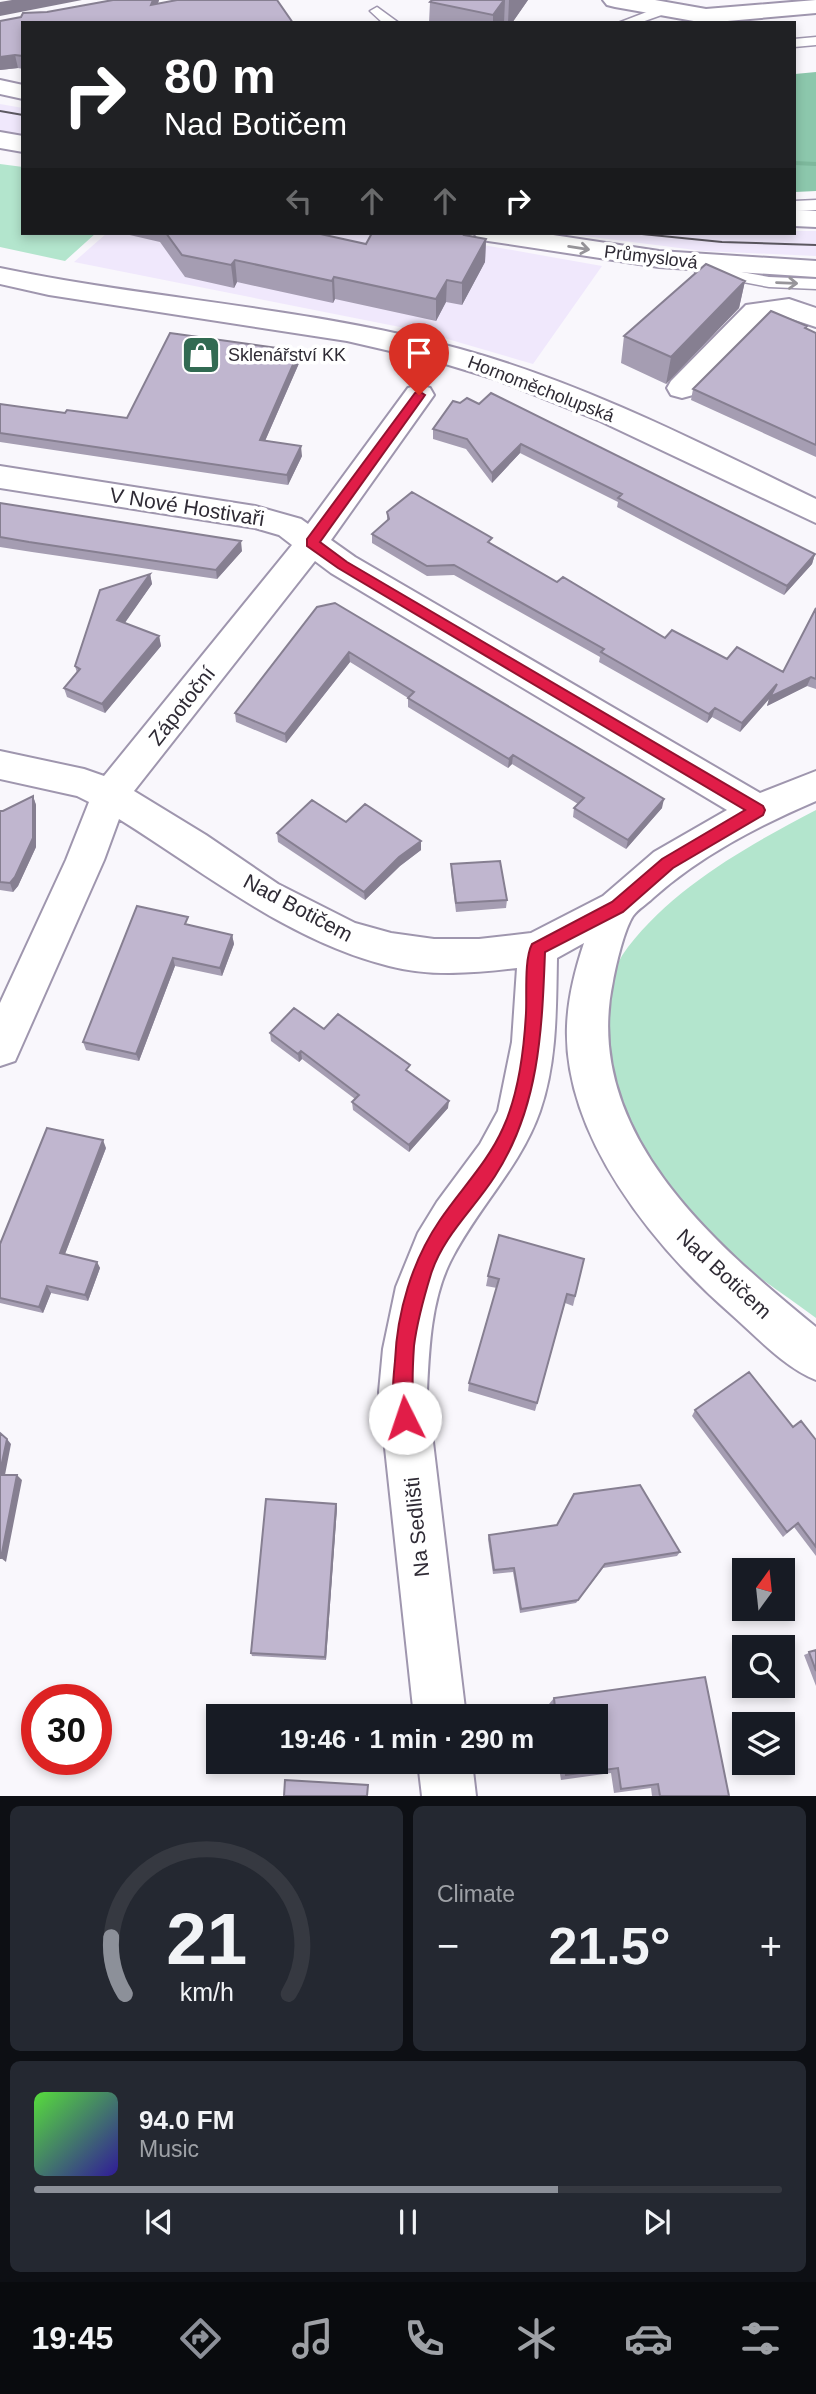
<!DOCTYPE html>
<html lang="en">
<head>
<meta charset="utf-8">
<style>
	body { margin:0; font-family:Arial,sans-serif; background:#242831; color:#f1f3f6; height:100vh; display:flex; flex-direction:column; font-size:26px; white-space:nowrap }
	* { box-sizing:border-box; margin:0 }
	p { font-size:23px; color:#9ea1a6 }
	.icon { flex:none; width:38px; height:38px; fill:none; stroke:currentColor; stroke-width:2; stroke-linecap:round; stroke-linejoin:round }
	.map { position:relative; height:1796px; overflow:hidden }
	.drawer { display:flex; flex-direction:column; gap:10px; padding:10px; background:#0d0f14; flex:1 }
	.drawer>* { flex:none }
	.hud { position:absolute; left:21px; top:21px; width:775px; height:214px; border-radius:0px; box-shadow:0 4px 10px #0003; background:#202124; color:#fff; overflow:hidden }
	.needle { width:46px; rotate:15deg }
	.tools { position:absolute; left:732px; top:1558px; display:grid; gap:14px }
	.tools a { display:grid; place-items:center; width:63px; height:63px; border-radius:0px; background:#171b24; box-shadow:0 4px 10px #0003; font-size:35px }
	.speed { position:absolute; left:21px; top:1684px; display:flex; gap:14px; font-size:35px; font-weight:700; text-align:center }
	.speed>* { display:grid; place-content:center; width:91px; height:91px; border-radius:50%; background:#171b24; box-shadow:0 4px 10px #0003; line-height:1 }
	.speed .limit { border:10px solid #d22; background:#fff; color:#111 }
	.pin { position:absolute; display:grid; place-items:center; width:60px; height:60px; color:#fff; margin:-72px -30px; border-radius:50% 50% 50% 0; rotate:-45deg; box-shadow:0 0 7px #0007 }
	.pin .icon { rotate:45deg }
	.me { position:absolute; width:77px; margin:-38px; rotate:356deg; stroke-linejoin:round; filter:drop-shadow(0 0 5px #0008) }
	.turn { display:flex; align-items:center; gap:24px; height:147px; padding:0 28px; font-size:32px }
	.turn .icon { width:91px; height:91px; stroke-width:2.5 }
	.turn b { display:block; font-size:49px; line-height:60px }
	.lanes { display:flex; align-items:center; height:66px; padding:0 28px; background:#0003; justify-content:center; gap:35px; direction:ltr }
	.lanes .off { opacity:.35 }
	.big { font-size:52px; font-weight:700; line-height:1.1 }
	.drawer .tile { flex:1; display:flex; flex-direction:column; justify-content:center; gap:10px; min-width:0; padding:0 24px; border-radius:10px; background:#242831 }
	.drawer .dial { align-items:center; gap:0 }
	.dial svg { height:182px; overflow:visible; fill:none; stroke:#363941; stroke-width:7; stroke-linecap:round; text-anchor:middle }
	.dial text { fill:#f1f3f6; stroke:none }
	.song { display:flex; align-items:center; gap:21px }
	.cover { width:84px; height:84px; border-radius:10px; background:linear-gradient(135deg,hsl(110 70% 55%),hsl(250 70% 35%)) }
	.played { height:7px; border-radius:4px; background:linear-gradient(90deg,#8c9099 70%,#363941 70%) }
	.keys { display:flex; justify-content:space-around; direction:ltr }
	.heat { display:flex; justify-content:space-between; align-items:center; font-size:38px; direction:ltr }
	.drawer .tiles { flex:1; display:grid; gap:10px; grid-template-columns:1fr 1fr }
	.tile:last-child { grid-column:span 2 }
	.trip { position:absolute; left:206px; top:1704px; width:402px; height:70px; border-radius:0px; background:#171b24; box-shadow:0 4px 10px #0003; font-weight:700; line-height:70px; text-align:center }
	.dock { display:flex; height:112px; justify-content:space-around; align-items:center; background:#090b0e; color:#9ea1a6 }
	.dock .icon { width:49px; height:49px }
	.dock .selected { color:#8c9099 }
	.dock b { font-size:32px; color:#f1f3f6 }
	.map>svg:first-child { display:block }
</style>
</head>
<body>
<div class="map">
<svg width="816" height="1796" viewBox="0 0 816 1796">
	<rect width="100%" height="100%" fill="#f9f7fc"/>
	<path fill="#f0e8fc" d="M0,104L23,108V136L0,131Z
		M795,231H816V256L703,251L561,233Z
		M107,233H416L602,266L533,364L420,331L74,262Z"/>
	<path fill="#b3e5cd" d="M0,164L23,167V233H96L65,261L0,247Z
		M816,810V1318C775,1288 731,1260 694,1223C683,1212 676,1197 667,1184C625,1122 575,1017 628,947C675,886 749,845 816,810Z"/>
	<path fill="#8cc7ac" d="M816,72V191L795,192V74Z"/>
	<g fill="none" stroke-linecap="round" stroke-linejoin="round">
		<path fill="#7db89c" fill-rule="evenodd" d="M794,161L816,162V166L794,165Z"/>
		<g stroke="#9f96ae" stroke-width="3">
			<path id="service" d="M665,5L672,9L670,12L639,23H618Z
				M377,7L399,23H383L370,11Z
				M816,37V45L794,47V39Z
				M816,200V210L794,211V201Z
				M702,265L769,277L816,279V289L769,287L696,273L694,270L696,267Z"/>
		</g>
		<g stroke="#9f96ae" stroke-width="4">
			<path id="minor" d="M603,0H655L706,9L816,0V13L705,23L615,7L607,5Z
				M789,299L816,308V327L786,317L764,319L693,395L682,398L671,395L667,388L671,381L746,305Z
				M419,385L430,388L434,395L331,540L355,557L760,793L816,771V801C758,826 700,856 653,898C647,904 638,909 633,916C624,930 616,965 613,981C581,1131 713,1243 816,1327V1380C784,1367 758,1338 732,1315C654,1247 563,1136 567,1026C568,998 575,970 584,943L557,958C556,1009 557,1062 540,1111C520,1168 477,1208 450,1262C431,1301 429,1349 427,1392L466,1717H414L379,1392L383,1349L396,1287L418,1233L437,1202L480,1144L498,1111L512,1042L517,968C475,973 431,977 389,966C288,941 206,873 119,819L104,860L15,1061L0,1066V1003L66,860L89,802L77,796L0,779V751L84,769L104,776L292,545L279,535L255,528L0,488V466L255,506L301,519L308,524L408,388ZM315,561L331,573L727,810L654,852L603,896L531,933L479,939H434L391,933L355,923L278,884L206,835L134,791Z
				M418,1762H472L476,1796H422Z"/>
		</g>
		<g stroke="#9f96ae" stroke-width="4">
			<path id="tertiary" d="M0,268C152,300 309,307 460,349C584,383 700,443 816,499V523L600,421L495,379L442,363L347,341L49,295L0,284Z"/>
		</g>
		<g stroke="#9f96ae" stroke-width="4">
			<path id="secondary" d="M0,80L23,85V99L0,94Z
				M0,132L23,136V152L0,148Z
				M794,210L816,211V227L794,226Z
				M474,233H540L659,251L816,261V277L659,267L488,241L478,239Z"/>
		</g>
		<use href="#service" fill="#fff" fill-rule="evenodd"/>
		<use href="#minor" fill="#fff" fill-rule="evenodd"/>
		<use href="#tertiary" fill="#fff" fill-rule="evenodd"/>
		<use href="#secondary" fill="#fff" fill-rule="evenodd"/>
		<path stroke="#5c5861" stroke-width="2" d="M0,111L23,115
			M632,233L722,242L816,245"/>
	</g>
	<path fill="#a59db2" d="M113,0H159L158,4L177,0H277L293,23H23V69L18,68L0,70V21L21,17L23,13L47,12Z
		M432,0H528L512,23H429L430,2Z
		M121,233H316L366,244L372,233H468V236L486,239L485,262L462,305L446,302L436,321L335,299L333,303L237,282L234,288L185,277L160,242Z
		M745,281L739,308L666,384L621,363L624,336Z
		M807,326V329L816,333V457L691,400L693,389Z
		M300,361L265,441L302,456L288,485L0,442V404L65,413L127,418Z
		M453,401L815,554L812,564L784,595L617,507L618,502L520,453L492,483L466,449L433,439V429Z
		M0,503L242,551L217,579L32,552L0,547Z
		M387,512L492,544L557,582L665,638L727,659L783,672L816,608V689L807,686L767,706L769,699L740,732L712,717L707,723L599,662L600,657L454,575L427,576L372,543V534L387,521Z
		M150,574L152,584L124,623L159,636L161,646L105,713L67,697L64,688L77,673L75,666Z
		M317,607L662,808L626,849L573,817L574,808L578,804L512,764L508,768L408,707V698L350,662L286,743L236,722L235,713Z
		M33,796L36,805V847L18,886L13,892L0,890V811H3Z
		M346,822L421,850L400,866L365,900L278,842L277,833Z
		M451,864L507,900L506,908L456,912L451,872Z
		M190,925L232,935L234,944L222,976L175,966L139,1061L86,1050L83,1042Z
		M324,1029L410,1073L448,1108L409,1152L353,1110L352,1102L355,1099L302,1059L299,1062L271,1041L270,1033Z
		M106,1148L65,1254L97,1262L100,1268L88,1301L51,1293L43,1313L0,1303V1244Z
		M584,1259L573,1306L565,1303L535,1411L468,1391L469,1383L497,1288L486,1286L488,1276Z
		M695,1410L793,1427L816,1440V1556L794,1527L783,1537L692,1416Z
		M336,1504L337,1508L326,1660L252,1656L251,1653Z
		M489,1535L680,1552L677,1556L603,1568L576,1603L520,1613L513,1572L493,1574L488,1539Z
		M816,1650V1686L804,1655Z
		M705,1677L729,1796H652L651,1788L614,1793L611,1773L561,1780L558,1762H597V1717H551L549,1704L554,1698Z"/>
	<path fill="#867f91" d="M12,0H82L0,16V2Z
		M153,0H159L152,18L151,5Z
		M504,0H505L504,23H493V15Z
		M509,0H528L512,23H508Z
		M15,55L18,68L0,70V57Z
		M486,239L485,262L462,305V283Z
		M235,260L237,282L234,288L231,265Z
		M334,277L335,299L333,303L332,281Z
		M447,280L446,302L436,321V299Z
		M745,281L739,308L666,384L671,357Z
		M299,351L300,361L261,450L260,440Z
		M521,444L520,453L492,483V473Z
		M301,446L302,456L288,485L287,475Z
		M241,541L242,551L217,579L216,570Z
		M815,554L812,564L784,595L787,586Z
		M150,574L152,584L120,630L117,620Z
		M159,636L161,646L105,713L102,704Z
		M349,652L350,662L286,743L285,734Z
		M811,677L807,686L767,706L769,699L740,732L742,723L777,684Z
		M715,708L712,717L707,723L709,714Z
		M513,755L512,764L508,768L509,759Z
		M33,796L36,805V847L18,886L13,892L10,883Z
		M664,799L662,808L626,849L628,840Z
		M421,841V850L400,866L365,900L364,892L399,857Z
		M232,935L234,944L222,976L220,968Z
		M173,958L175,966L139,1061L136,1054Z
		M301,1051L302,1059L299,1062L298,1054Z
		M449,1101L448,1108L409,1152V1145Z
		M103,1140L106,1148L63,1259L60,1253Z
		M97,1262L100,1268L88,1301L85,1295Z
		M47,1286L51,1293L43,1313L39,1307Z
		M7,1439L11,1444L4,1480L0,1476V1472Z
		M17,1475L22,1480L6,1562L1,1558Z
		M336,1504L337,1508L326,1660L325,1657Z"/>
	<path fill="#c0b6cf" stroke="#867f91" stroke-width="2" d="M113,0H153L151,5L177,0H277L293,23H23V56L15,55L0,57V21L21,17L23,13L47,12Z
		M432,0H504L493,15L430,2Z
		M166,233H316L366,244L372,233H465L464,235L486,239L462,283L447,280L436,299L334,277L332,281L235,260L231,265L182,255Z
		M706,264L745,281L671,357L624,336Z
		M771,311L807,326L805,328L816,333V445L693,389Z
		M170,333L299,351L260,440L301,446L287,475L0,433V404L65,413L67,410L127,418Z
		M491,393L815,554L787,586L618,498L622,494L521,444L492,473L467,439L433,429L453,401L460,403L467,398L479,404Z
		M412,492L492,538L488,542L557,582L563,577L665,638L672,630L727,659L737,647L783,672L816,608V679L811,677L770,697L777,684L742,723L715,708L709,714L601,652L604,649L454,565L427,566L372,534L389,519L387,512Z
		M0,503L241,541L216,570L29,542L0,537Z
		M150,574L117,620L159,636L102,704L64,688L80,669L75,666L100,590Z
		M335,603L664,799L628,840L574,808L584,798L513,755L509,759L408,698L414,692L349,652L285,734L235,713L317,607Z
		M33,796V838L15,877L10,883L0,882V811H3Z
		M312,800L346,822L365,804L421,841L399,857L364,892L277,833Z
		M500,861L507,900L456,903L451,864Z
		M137,906L188,917L185,924L232,935L220,968L173,958L136,1054L83,1042Z
		M294,1008L324,1029L338,1014L410,1065L406,1070L449,1101L409,1145L352,1102L359,1095L301,1051L298,1054L270,1033Z
		M47,1128L103,1140L60,1253L97,1262L85,1295L47,1286L39,1307L0,1298V1244Z
		M499,1235L584,1259L575,1296L567,1294L537,1403L469,1383L499,1279L488,1276Z
		M749,1372L793,1427L801,1421L816,1440V1547L798,1523L787,1532L695,1410Z
		M0,1433L7,1439L0,1472Z
		M0,1475H17L1,1558H0Z
		M640,1485L680,1552L605,1564L578,1600L521,1609L514,1568L494,1570L489,1535L557,1525L574,1494Z
		M266,1499L336,1504L325,1657L251,1653Z
		M816,1650V1671L809,1652Z
		M705,1677L729,1796H660L658,1784L621,1789L618,1768L566,1775L564,1762H597V1717H556L554,1698Z
		M285,1780L368,1785L367,1796H284Z"/>
	<defs><path id="oneway-shaft" d="M-6 0H5M1.5-3L5.5 0L1.5 3" fill="none" stroke-width="1.6" stroke-linecap="round" stroke-linejoin="round" transform="scale(1.75)"/></defs>
	<g stroke="#97959a">
		<use href="#oneway-shaft" transform="translate(579 248) rotate(9)"/>
		<use href="#oneway-shaft" transform="translate(787 283) rotate(2)"/>
	</g>
	<path fill="#e11d48" stroke="#92132f" stroke-width="2" d="M419,391L425,395L423,398L320,542L347,562L763,806L765,810L763,815L673,868L623,912L545,952C542,1032 539,1108 495,1176C474,1209 443,1236 431,1274C424,1297 417,1322 414,1346C413,1361 412,1378 413,1394C413,1405 417,1414 412,1425L405,1428L399,1425C390,1405 393,1382 395,1361C397,1312 412,1261 440,1220C461,1189 488,1162 503,1128C519,1093 524,1050 526,1013C527,995 524,959 532,944L612,902L662,859L745,810L338,568L307,546V539L415,393Z"/>
	<defs>
		<g id="shop-square" transform="scale(2.0125)"><rect x="-9" y="-9" width="18" height="18" rx="4" fill="#316a52" stroke="#fff"/><path d="M-5-2.5h2.3a2.7 3.5 0 0 1 5.4 0H5L5.5 6h-11ZM-1.5-2.5h3a1.5 2.3 0 0 0-3 0Z" fill="#fff"/></g>
	</defs>
	<g fill-rule="evenodd">
		<use href="#shop-square" x="201" y="355"/>
	</g>
	<g text-anchor="middle" stroke-width="7" stroke-linejoin="round" paint-order="stroke">
		<g font-size="18" fill="#2f2b35" stroke="#fff">
			<text transform="translate(651 257) rotate(7)" y="6">Průmyslová</text>
			<text transform="translate(541 389) rotate(21)" y="6">Hornoměcholupská</text>
		</g>
		<g font-size="18" fill="#2f2b35" stroke="#fff" text-anchor="start">
			<text x="228" y="361">Sklenářství KK</text>
		</g>
		<g font-size="21" fill="#2f2b35" stroke="#fff">
			<text transform="translate(187 507) rotate(9)" y="7">V Nové Hostivaři</text>
			<text transform="translate(182 706) rotate(-52)" y="7">Zápotoční</text>
			<text transform="translate(298 908) rotate(28)" y="7">Nad Botičem</text>
			<text transform="translate(724 1274) rotate(43)" y="7">Nad Botičem</text>
			<text transform="translate(417 1527) rotate(-96)" y="7">Na Sedlišti</text>
		</g>
	</g>
</svg>
<div class="tools">
<a><svg class="needle" viewBox="-14 -14 28 28"><path d="M0-13l5 13h-10z" fill="#e53935"/><path d="M0 13l5-13h-10z" fill="#9ea1a6"/></svg></a>
<a><svg class="icon" aria-label="search" viewBox="0 0 24 24"><circle cx="10" cy="10" r="6"/><path d="M15 15l6 6"/></svg></a>
<a><svg class="icon" aria-label="layers" viewBox="0 0 24 24"><path d="M12 4l9 5-9 5-9-5zM3 14l9 5 9-5"/></svg></a>
</div>
<div class="speed"><div class="limit">30</div></div>
<div class="pin" style="left:419px;top:395px;background:#d93025"><svg class="icon" aria-label="arrive" viewBox="0 0 24 24"><path d="M6 21V4h12l-3 4 3 4H6"/></svg></div>
<svg class="me" style="left:405px;top:1418px" viewBox="-20 -20 40 40"><circle r="19" fill="#fff"/><path d="M0-13L10 11 0 6-10 11z" fill="#e11d48"/></svg>
<div class="trip">19:46 · 1 min · 290 m</div>
<div class="hud">
<div class="turn"><svg class="icon" aria-label="right" viewBox="0 0 24 24"><path d="M7 20v-9h11M14 6l5 5-5 5"/></svg><div><b>80 m</b>Nad Botičem</div></div>
<div class="lanes"><svg class="icon off" aria-label="left" viewBox="0 0 24 24"><path d="M17 20v-9H6M10 6l-5 5 5 5"/></svg><svg class="icon off" aria-label="ahead" viewBox="0 0 24 24"><path d="M12 20V5M6 11l6-6 6 6"/></svg><svg class="icon off" aria-label="ahead" viewBox="0 0 24 24"><path d="M12 20V5M6 11l6-6 6 6"/></svg><svg class="icon" aria-label="right" viewBox="0 0 24 24"><path d="M7 20v-9h11M14 6l5 5-5 5"/></svg></div>
</div>
</div>
<section class="drawer">
<div class="tiles">
<div class="tile dial"><svg viewBox="0 0 100 80">
<path d="M14 69A42 42 0 1 1 86 69"/>
<path d="M14 69A42 42 0 0 1 8 44" stroke="#8c9099"/>
<text x="50" y="56" font-size="32" font-weight="700">21</text>
<text x="50" y="72" font-size="11">km/h</text>
</svg></div>
<div class="tile"><p>Climate</p>
<div class="heat"><a>−</a><b class="big">21.5°</b><a>+</a></div>
</div>
<div class="tile">
<div class="song"><i class="cover"></i><div><b>94.0 FM</b><p>Music</p></div></div>
<div class="played"></div>
<div class="keys"><svg class="icon" aria-label="previous" viewBox="0 0 24 24"><path d="M18 5L8 12l10 7zM5 5v14"/></svg><svg class="icon" aria-label="pause" viewBox="0 0 24 24"><path d="M8 5v14M16 5v14"/></svg><svg class="icon" aria-label="next" viewBox="0 0 24 24"><path d="M6 5l10 7-10 7zM19 5v14"/></svg></div>
</div>
</div>
</section>
<nav class="dock">
<b>19:45</b>
<svg class="icon selected" aria-label="directions" viewBox="0 0 24 24"><path d="M12 3l9 9-9 9-9-9zM9 14v-3h6M13 9l2 2-2 2"/></svg>
<svg class="icon" aria-label="music" viewBox="0 0 24 24"><path d="M9 18V5l10-2v13"/><circle cx="6" cy="18" r="3"/><circle cx="16" cy="16" r="3"/></svg>
<svg class="icon" aria-label="phone" viewBox="0 0 24 24"><path d="M5 4h4l2 5-3 2q2 4 5 5l2-3 5 2v4C11 20 4 13 5 4z"/></svg>
<svg class="icon" aria-label="climate" viewBox="0 0 24 24"><path d="M12 3v18M4 7l16 10M4 17L20 7"/></svg>
<svg class="icon" aria-label="car" viewBox="0 0 24 24"><path d="M5 17H2v-5l4-1 3-4h7l3 4 3 1v5h-3M9 17h6M6 11h13"/><circle cx="7" cy="17" r="2"/><circle cx="17" cy="17" r="2"/></svg>
<svg class="icon" aria-label="filters" viewBox="0 0 24 24"><path d="M4 7h16M4 17h16"/><circle cx="9" cy="7" r="2"/><circle cx="15" cy="17" r="2"/></svg>
</nav>
</body>
</html>
